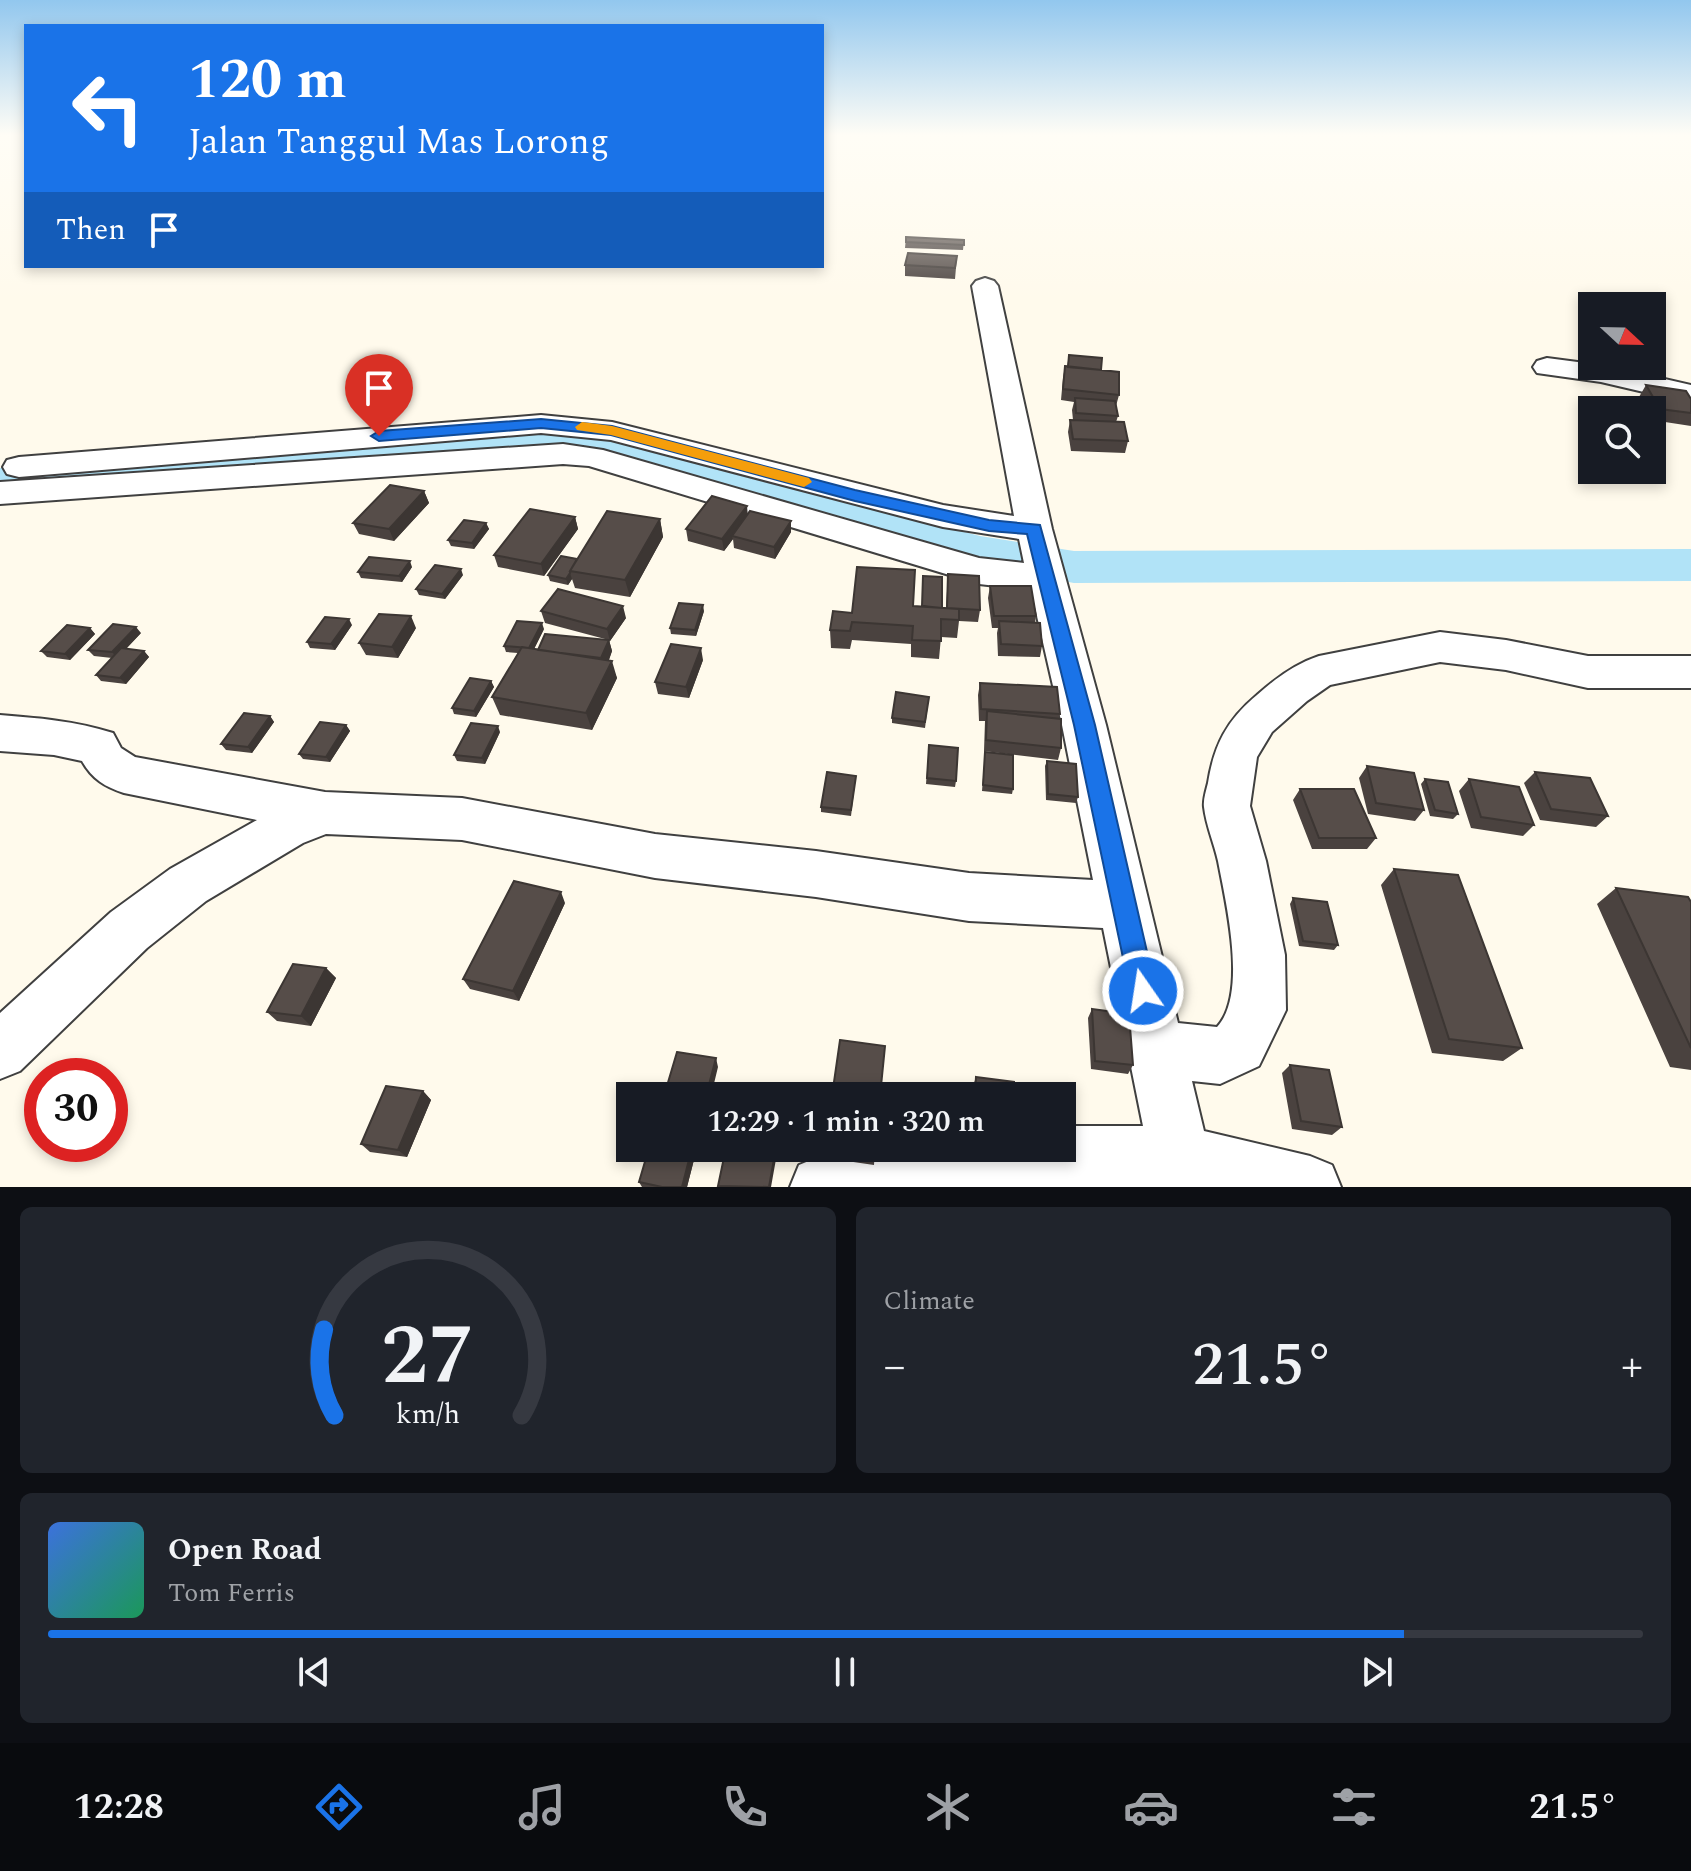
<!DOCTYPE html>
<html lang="en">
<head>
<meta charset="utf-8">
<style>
	body { margin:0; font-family:Spectral,serif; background:#20242c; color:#f1f3f6; height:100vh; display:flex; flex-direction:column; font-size:30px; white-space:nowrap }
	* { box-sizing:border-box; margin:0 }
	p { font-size:26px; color:#9ea1a6 }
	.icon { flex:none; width:44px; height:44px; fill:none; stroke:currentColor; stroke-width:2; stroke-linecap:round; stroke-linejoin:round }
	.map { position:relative; height:1187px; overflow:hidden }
	.sheet { display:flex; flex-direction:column; gap:20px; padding:20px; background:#0d0f14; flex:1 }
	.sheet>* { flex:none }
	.top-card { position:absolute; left:24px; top:24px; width:800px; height:244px; border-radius:0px; box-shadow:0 4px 12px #0003; background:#1a73e8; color:#fff; overflow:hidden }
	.needle { width:52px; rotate:112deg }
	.tools { position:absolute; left:1578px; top:292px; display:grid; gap:16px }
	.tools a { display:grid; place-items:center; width:88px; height:88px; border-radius:0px; background:#171b24; box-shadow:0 4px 12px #0003; font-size:40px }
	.speed { position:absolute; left:24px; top:1058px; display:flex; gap:16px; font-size:40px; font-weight:700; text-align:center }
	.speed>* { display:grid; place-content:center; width:104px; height:104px; border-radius:50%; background:#171b24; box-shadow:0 4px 12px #0003; line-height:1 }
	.speed .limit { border:12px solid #d22; background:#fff; color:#111 }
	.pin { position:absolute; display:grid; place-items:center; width:68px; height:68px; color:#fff; margin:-82px -34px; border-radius:50% 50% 50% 0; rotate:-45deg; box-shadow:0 0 8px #0007 }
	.pin .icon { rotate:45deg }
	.me { position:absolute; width:88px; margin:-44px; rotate:347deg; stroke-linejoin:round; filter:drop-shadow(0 0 6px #0008) }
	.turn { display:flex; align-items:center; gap:28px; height:168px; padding:0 32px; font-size:36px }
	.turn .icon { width:104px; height:104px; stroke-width:2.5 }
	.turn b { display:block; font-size:56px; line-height:68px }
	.then { display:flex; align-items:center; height:76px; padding:0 32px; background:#0003; gap:16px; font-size:30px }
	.big { font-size:60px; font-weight:600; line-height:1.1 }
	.sheet .card { flex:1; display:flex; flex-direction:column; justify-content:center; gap:12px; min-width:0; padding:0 28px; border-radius:12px; background:#20242c }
	.sheet .dial { align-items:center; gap:0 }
	.dial svg { height:208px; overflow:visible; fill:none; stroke:#363941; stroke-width:7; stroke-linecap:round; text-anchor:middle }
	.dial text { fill:#f1f3f6; stroke:none }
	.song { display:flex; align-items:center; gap:24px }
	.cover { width:96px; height:96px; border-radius:12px; background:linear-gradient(135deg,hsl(220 70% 55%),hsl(150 70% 35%)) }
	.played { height:8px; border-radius:4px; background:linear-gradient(90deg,#1a73e8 85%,#363941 85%) }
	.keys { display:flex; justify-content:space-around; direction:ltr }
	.heat { display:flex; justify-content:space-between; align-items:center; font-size:44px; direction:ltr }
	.sheet .tiles { flex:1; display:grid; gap:20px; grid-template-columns:1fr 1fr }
	.card:last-child { grid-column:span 2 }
	.trip { position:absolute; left:616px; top:1082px; width:460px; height:80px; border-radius:0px; background:#171b24; box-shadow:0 4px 12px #0003; font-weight:600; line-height:80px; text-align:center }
	.tabs { display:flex; height:128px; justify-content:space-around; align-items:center; background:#090b0e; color:#9ea1a6 }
	.tabs .icon { width:56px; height:56px }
	.tabs .current { color:#1a73e8 }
	.tabs b { font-size:36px; color:#f1f3f6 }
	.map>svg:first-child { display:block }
</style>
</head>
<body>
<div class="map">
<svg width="1691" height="1187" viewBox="0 0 1691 1187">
	<rect width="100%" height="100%" fill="#fffaec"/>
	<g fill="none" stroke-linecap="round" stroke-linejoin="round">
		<path fill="#b1e3f7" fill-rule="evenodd" d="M536,427L587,432L980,536L1074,551L1691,549V581L1074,583L980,566L585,456L536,451L0,494V468Z"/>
		<g stroke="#404040" stroke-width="4">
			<path id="minor" d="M985,278L994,281L998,286L1052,529L1106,725L1178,1023L1217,1027C1248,994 1226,903 1218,861C1214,843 1206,825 1204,807C1203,800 1206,791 1208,783C1214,745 1227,720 1257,695C1276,678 1295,664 1319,656L1440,632L1506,640L1588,656H1691V688H1588L1506,670L1440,662L1330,685L1307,701L1272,732L1257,757L1250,806L1266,861L1285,955L1286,1010L1259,1066L1220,1084L1192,1081L1204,1131L1310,1156L1332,1165L1341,1187H790L799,1165C868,1137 986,1148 1062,1148V1126H1143L1103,928L969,921L816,897L655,878L462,840L326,834L303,843L206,901L147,948L20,1071L0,1079V1013L111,912L170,869L257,820L124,793C105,787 92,779 82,761L54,755L0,751V715C38,718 76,721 113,733L121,748L135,757L325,792L462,798L655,834L816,851L969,873L1093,880L1062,725L1031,590L979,584L589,466L563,464L0,504V482L563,444L603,450L979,558L1024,563L1019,539L943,527L611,440L541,433L19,477L7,474L3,467L7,460L19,457L541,415L612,422L943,505L1014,516L972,286L976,281Z
				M1547,358L1608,366L1691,385V403L1601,382L1537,373L1533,367L1537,361Z"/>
		</g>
		<use href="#minor" fill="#fff" fill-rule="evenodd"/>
	</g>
	<path fill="#4a423f" d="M906,237L964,240L963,250L905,248Z
		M957,256L955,279L905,276V265Z
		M1069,355L1101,370L1119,395L1116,406L1118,416L1116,422L1128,441L1125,453L1071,451L1068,432L1070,420H1073L1072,410L1074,402L1061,400L1063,378L1065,366L1067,367Z
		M1646,385L1691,399V426L1652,420V410H1646L1639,397Z
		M424,491L429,503L394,541L359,534L353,523Z
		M748,514L791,521V532L775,559L734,548L733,539L724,551L688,541L686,529Z
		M575,517L578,529L544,576L498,567L494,555Z
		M660,519L663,537L630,597L575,588L572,579L568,585L550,581L548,575L577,559Z
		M486,523L489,529L474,549L451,546L448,540Z
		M412,567L402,582L361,578L358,572Z
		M948,574L980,610L978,622L959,621L957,638L941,637L939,659L911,657V644L852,640L850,649L831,648L830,630L852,613L913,606L946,608Z
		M463,575L445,599L419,595L416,589Z
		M990,586L1036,616L1035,623L1042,646L1040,657L998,656L997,633L998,628H992L988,598Z
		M541,611L626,618L610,641L609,640L612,651L609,660L617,678L592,730L500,715L492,697L518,653L506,652L504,646L544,629L534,649L538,650L605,639L545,623Z
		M704,611L696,636L671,634L670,628Z
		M352,625L335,650L310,648L307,642Z
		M90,628L95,634L70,660L47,657L41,651Z
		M416,628L398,658L366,655L359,643Z
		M141,633L126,649L144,651L149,657L126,684L101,681L96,675L112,658L94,656L88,650Z
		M703,660L689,698L658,694L655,682Z
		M491,681L494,687L476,717L454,714L452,708Z
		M980,683L1060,714L1059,719L1061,748L1058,760L984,751L985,721H979L978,695Z
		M929,697L925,728L892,723V718Z
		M270,716L274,722L252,753L226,750L221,744Z
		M346,725L350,731L330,762L303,759L299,754Z
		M500,732L485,764L457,761L454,755Z
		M929,745L956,781L955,787L926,784Z
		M985,752L1013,789L1012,794L982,791Z
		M1047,761L1078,797L1076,803L1046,800L1045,766Z
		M1367,766L1424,810L1415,821L1368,814L1359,778Z
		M1535,772L1608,816L1596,827L1540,820L1524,783Z
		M856,776L851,816L821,812V807Z
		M1425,779L1458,814L1453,819L1430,816L1421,784Z
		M1469,779L1534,825L1523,836L1471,828L1459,791Z
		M1300,789L1376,838L1367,849H1312L1293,800Z
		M1394,869L1522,1048L1503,1061L1432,1053L1381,885Z
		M1616,888L1691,902V1070L1670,1067L1597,904Z
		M1293,898L1338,945L1334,950L1299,946L1290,904Z
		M565,903L519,1001L470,989L463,979Z
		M326,968L336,978L311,1026L277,1021L267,1012Z
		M1092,1009L1133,1065L1128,1074L1091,1069L1088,1018Z
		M1290,1065L1342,1127L1332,1135L1292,1129L1282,1073Z
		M976,1077L1014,1096H973V1086Z
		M423,1091L431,1100L407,1157L370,1152L361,1144Z
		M649,1148H697L687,1187H642L639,1182Z
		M826,1148H875L874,1165L826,1158Z"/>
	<path fill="#3c3633" d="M424,491L429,503L394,541L389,529Z
		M747,506L748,517L732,536L733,539L724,551L722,539Z
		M575,517L578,529L544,576L541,564Z
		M660,519L663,537L630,597L625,580Z
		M791,521V532L775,559L774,547Z
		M486,523L489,529L474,549L472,543Z
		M410,561L412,567L402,582L399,576Z
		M461,569L463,575L445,599L442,594Z
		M570,573L572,579L568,585L566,579Z
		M703,605L704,611L696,636L695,630Z
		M623,606L626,618L610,641L607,629Z
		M411,616L416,628L398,658L392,647Z
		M349,619L352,625L335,650L331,644Z
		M542,623L544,629L531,655L529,649Z
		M136,627L141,633L117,658L112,652Z
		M90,628L95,634L70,660L65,654Z
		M609,640L612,651L605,670L601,658Z
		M701,648L703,660L689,698L686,687Z
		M144,651L149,657L126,684L120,678Z
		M612,661L617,678L592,730L586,713Z
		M491,681L494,687L476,717L474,711Z
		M270,716L274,722L252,753L248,747Z
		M346,725L350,731L330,762L326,757Z
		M498,726L500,732L485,764L482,758Z
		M561,892L565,903L519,1001L513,991Z
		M326,968L336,978L311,1026L301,1016Z
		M716,1058L718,1067L711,1096H706Z
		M423,1091L431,1100L407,1157L398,1150Z
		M692,1148H697L687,1187H682Z
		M776,1148H778L771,1187H769Z"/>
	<path fill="#564d49" stroke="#3c3633" stroke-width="2" d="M906,237L964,240V245L906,242Z
		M908,253L957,256L955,268L905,265Z
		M1069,355L1102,358L1101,370L1068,367Z
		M1065,366L1119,372V395L1063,389Z
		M1646,385L1686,391L1691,399V413L1660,409Z
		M1075,398L1115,401L1118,416L1076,413Z
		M1070,420L1124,422L1128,441L1073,439Z
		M390,485L424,491L389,529L353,523Z
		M712,496L747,506L722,539L686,529Z
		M530,509L575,517L541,564L494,555Z
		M607,511L660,519L625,580L570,571Z
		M750,511L791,521L774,547L732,536Z
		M464,520L486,523L472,543L448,540Z
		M561,556L577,559L570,571V573L566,579L548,575Z
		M369,557L410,561L399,576L358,572Z
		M435,565L461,569L442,594L416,589Z
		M857,567L915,570L913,606L959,609V620L941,619V641L912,640L913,626L852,622L850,631L830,630L833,611L852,613Z
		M948,574L979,576L980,610L947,608Z
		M923,576L942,577V608L922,606Z
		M990,586H1031L1036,616H994Z
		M558,589L623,606L607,629L541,611Z
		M679,603L703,605L695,630L670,628Z
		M379,614L411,616L392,647L359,643Z
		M325,617L349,619L331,644L307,642Z
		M517,621L542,623L529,648L504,646Z
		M999,621L1040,623L1042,646L1001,644Z
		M113,624L136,627L112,652L88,650Z
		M67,625L90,628L65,654L41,651Z
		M545,634L609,640L601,658L538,650Z
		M671,644L701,648L686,687L655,682Z
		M522,647L612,661L586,713L492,697Z
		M121,648L144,651L120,678L96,675Z
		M470,678L491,681L474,711L452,708Z
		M980,683L1057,687L1060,714L981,709Z
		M896,692L929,697L925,722L892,718Z
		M987,711L1061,719V748L986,740Z
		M244,713L270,716L248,747L221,744Z
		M320,722L346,725L326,757L299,754Z
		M471,723L498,726L482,758L454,755Z
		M929,745L958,748L956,781L927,778Z
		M985,752L1013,755V789L983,785Z
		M1047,761L1076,764L1078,797L1048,794Z
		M1367,766L1414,773L1424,810L1376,803Z
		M827,772L856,776L851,810L821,807Z
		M1535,772L1590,778L1608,816L1551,809Z
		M1425,779L1448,782L1458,814L1435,810Z
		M1469,779L1519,787L1534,825L1481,817Z
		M1300,789H1354L1376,838H1319Z
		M1394,869L1458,875L1522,1048L1449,1039Z
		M514,881L561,892L513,991L463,979Z
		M1616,888L1688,897L1691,902V1048Z
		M1293,898L1327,902L1338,945L1303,941Z
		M293,964L326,968L301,1016L267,1012Z
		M1092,1009L1129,1014L1133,1065L1095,1061Z
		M840,1040L885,1046L880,1096H832Z
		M677,1052L716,1058L706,1096H664Z
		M1290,1065L1329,1070L1342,1127L1301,1121Z
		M976,1077L1014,1082V1096H975Z
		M386,1086L423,1091L398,1150L361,1144Z
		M649,1148H692L682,1187H662L639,1182Z
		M726,1148H776L769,1187L718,1186Z
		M826,1148H875L874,1158L825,1150Z"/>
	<linearGradient id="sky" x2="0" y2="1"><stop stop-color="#92c7ee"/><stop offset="0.45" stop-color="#fffdf6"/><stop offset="1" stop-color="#fffdf6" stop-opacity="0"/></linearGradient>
	<rect width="1691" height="300" fill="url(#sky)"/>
	<path fill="#1a73e8" stroke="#114b97" stroke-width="2" d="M541,419L612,426L855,490L989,520L1040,525L1095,725L1156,991L1152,1000L1143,1004L1133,1000L1130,991L1074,725L1027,534L989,531L855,501L611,435L541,428L379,441L371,436L379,431Z"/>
	<path fill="#f59e0b" d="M582,422L612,426L809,478L812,482L804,487L611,435L577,430L575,427Z"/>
</svg>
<div class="tools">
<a><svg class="needle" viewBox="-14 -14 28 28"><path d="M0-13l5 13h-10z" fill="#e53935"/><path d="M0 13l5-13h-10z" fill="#9ea1a6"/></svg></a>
<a><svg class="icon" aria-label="search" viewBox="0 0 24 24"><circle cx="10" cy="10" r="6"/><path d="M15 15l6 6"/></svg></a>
</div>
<div class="speed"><div class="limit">30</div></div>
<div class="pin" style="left:379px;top:436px;background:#d93025"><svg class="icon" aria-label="arrive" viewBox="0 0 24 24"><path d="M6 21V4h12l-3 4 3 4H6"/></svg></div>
<svg class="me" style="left:1143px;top:991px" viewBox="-20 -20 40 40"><circle r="17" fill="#1a73e8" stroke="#fff" stroke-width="3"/><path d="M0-11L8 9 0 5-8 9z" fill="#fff"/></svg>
<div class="trip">12:29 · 1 min · 320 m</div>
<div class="top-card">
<div class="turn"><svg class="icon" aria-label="left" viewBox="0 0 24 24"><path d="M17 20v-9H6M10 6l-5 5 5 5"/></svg><div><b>120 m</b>Jalan Tanggul Mas Lorong</div></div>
<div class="then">Then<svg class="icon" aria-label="arrive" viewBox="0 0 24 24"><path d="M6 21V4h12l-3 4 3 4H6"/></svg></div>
</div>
</div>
<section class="sheet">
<div class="tiles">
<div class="card dial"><svg viewBox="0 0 100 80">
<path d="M14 69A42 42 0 1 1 86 69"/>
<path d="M14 69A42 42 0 0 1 10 36" stroke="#1a73e8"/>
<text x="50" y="56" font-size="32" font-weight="700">27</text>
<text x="50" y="72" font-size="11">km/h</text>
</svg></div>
<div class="card"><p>Climate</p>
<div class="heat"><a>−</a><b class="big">21.5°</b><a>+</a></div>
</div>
<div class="card">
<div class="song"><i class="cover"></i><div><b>Open Road</b><p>Tom Ferris</p></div></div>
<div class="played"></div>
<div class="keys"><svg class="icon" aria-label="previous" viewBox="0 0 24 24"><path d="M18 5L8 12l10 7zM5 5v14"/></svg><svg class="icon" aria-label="pause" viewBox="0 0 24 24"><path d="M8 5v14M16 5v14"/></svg><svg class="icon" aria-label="next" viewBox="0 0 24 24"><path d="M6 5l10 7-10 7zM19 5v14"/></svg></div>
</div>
</div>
</section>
<nav class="tabs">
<b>12:28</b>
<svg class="icon current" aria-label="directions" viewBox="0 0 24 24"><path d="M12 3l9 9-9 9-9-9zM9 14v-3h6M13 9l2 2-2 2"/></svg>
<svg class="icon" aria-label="music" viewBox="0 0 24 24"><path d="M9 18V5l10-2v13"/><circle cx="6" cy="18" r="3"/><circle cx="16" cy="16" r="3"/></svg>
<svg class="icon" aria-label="phone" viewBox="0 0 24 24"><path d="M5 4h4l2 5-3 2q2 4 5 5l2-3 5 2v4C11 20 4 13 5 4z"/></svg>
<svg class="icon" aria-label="climate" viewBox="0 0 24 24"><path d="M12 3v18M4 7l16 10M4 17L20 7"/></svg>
<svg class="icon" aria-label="car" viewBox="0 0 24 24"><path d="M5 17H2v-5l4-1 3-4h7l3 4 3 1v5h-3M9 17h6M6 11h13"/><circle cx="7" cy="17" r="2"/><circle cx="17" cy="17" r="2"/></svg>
<svg class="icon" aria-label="filters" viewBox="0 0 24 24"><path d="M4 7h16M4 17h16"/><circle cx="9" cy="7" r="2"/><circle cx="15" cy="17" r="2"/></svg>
<b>21.5°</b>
</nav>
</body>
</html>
